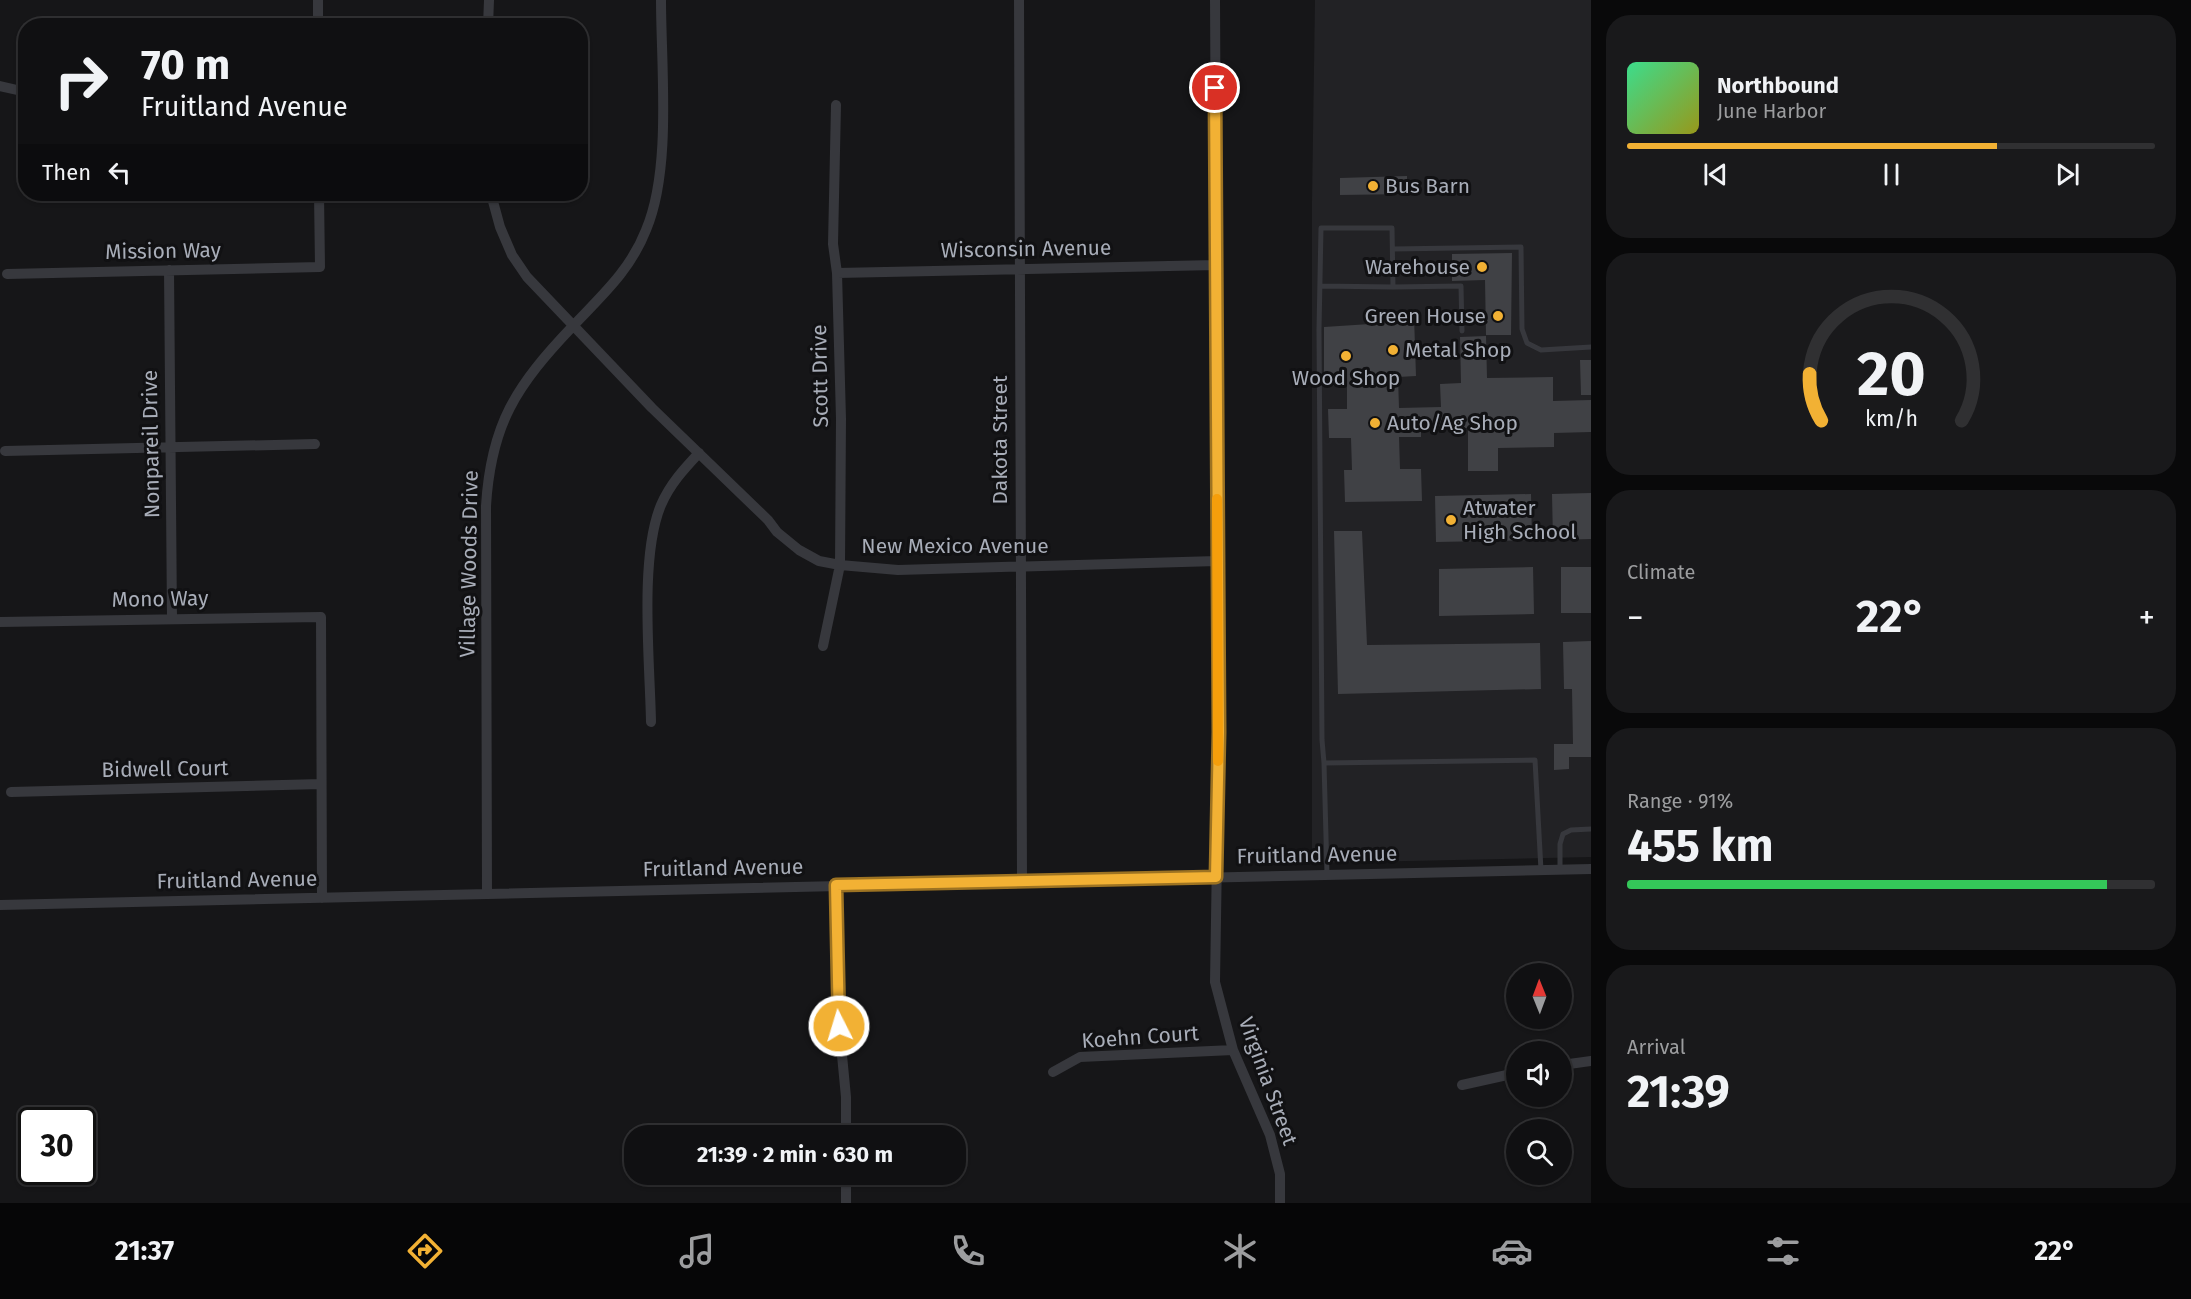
<!DOCTYPE html>
<html lang="en">
<head>
<meta charset="utf-8">
<style>
	body { margin:0; font-family:"Fira Sans",sans-serif; background:#19191b; color:#f1f3f6; height:100vh; display:flex; flex-direction:column; font-size:22px; white-space:nowrap }
	* { box-sizing:border-box; margin:0 }
	p { font-size:20px; color:#9c9d9f }
	.icon { flex:none; width:33px; height:33px; fill:none; stroke:currentColor; stroke-width:2; stroke-linecap:round; stroke-linejoin:round }
	.map { position:relative; flex:1; overflow:hidden }
	.drawer { display:flex; flex-direction:column; gap:15px; padding:15px; background:#09090a; width:600px }
	.drawer>* { flex:none }
	.banner { position:absolute; left:18px; top:18px; width:570px; height:183px; border-radius:24px; box-shadow:0 2px 4px #0004,0 0 0 2px #303032; background:#101012; color:#f1f3f6; overflow:hidden }
	.needle { width:39px; rotate:359deg }
	.buttons { position:absolute; left:1506px; top:963px; display:grid; gap:12px }
	.buttons a { display:grid; place-items:center; width:66px; height:66px; border-radius:50%; background:#101012; box-shadow:0 2px 4px #0004,0 0 0 2px #303032; font-size:30px }
	.speed { position:absolute; left:18px; top:1107px; display:flex; gap:12px; font-size:30px; font-weight:700; text-align:center }
	.speed>* { display:grid; place-content:center; width:78px; height:78px; border-radius:50%; background:#101012; box-shadow:0 2px 4px #0004,0 0 0 2px #303032; line-height:1 }
	.speed .limit { border:3px solid #111; border-radius:9px; background:#fff; color:#111 }
	.pin { position:absolute; display:grid; place-items:center; width:51px; height:51px; color:#fff; margin:-26px; border:3px solid #fff; border-radius:50%; box-shadow:0 2px 6px #0007 }
	.me { position:absolute; width:66px; margin:-33px; rotate:355deg; stroke-linejoin:round; filter:drop-shadow(0 0 4px #0008) }
	.turn { display:flex; align-items:center; gap:21px; height:126px; padding:0 24px; font-size:27px }
	.turn .icon { width:78px; height:78px; stroke-width:2.5 }
	.turn b { display:block; font-size:42px; line-height:51px }
	.then { display:flex; align-items:center; height:57px; padding:0 24px; background:#0003; gap:12px; font-size:22px }
	.big { font-size:45px; font-weight:700; line-height:1.1 }
	.drawer .widget { flex:1; display:flex; flex-direction:column; justify-content:center; gap:9px; min-width:0; padding:0 21px; border-radius:24px; background:#19191b }
	.drawer .dial { align-items:center; gap:0 }
	.dial svg { height:156px; overflow:visible; fill:none; stroke:#303032; stroke-width:7; stroke-linecap:round; text-anchor:middle }
	.dial text { fill:#f1f3f6; stroke:none }
	.song { display:flex; align-items:center; gap:18px }
	.cover { width:72px; height:72px; border-radius:9px; background:linear-gradient(135deg,hsl(150 70% 55%),hsl(60 70% 35%)) }
	.played { height:6px; border-radius:3px; background:linear-gradient(90deg,#f2b134 70%,#303032 70%) }
	.keys { display:flex; justify-content:space-around; direction:ltr }
	.heat { display:flex; justify-content:space-between; align-items:center; font-size:33px; direction:ltr }
	.charge { height:9px; border-radius:4px; background:linear-gradient(90deg,#34c759 91%,#303032 0) }
	.trip { position:absolute; left:624px; top:1125px; width:342px; height:60px; border-radius:24px; background:#101012; box-shadow:0 2px 4px #0004,0 0 0 2px #303032; font-weight:700; line-height:60px; text-align:center }
	.dock { display:flex; height:96px; justify-content:space-around; align-items:center; background:#060607; color:#9c9d9f }
	.dock .icon { width:42px; height:42px }
	.dock .on { color:#f2b134 }
	.dock b { font-size:27px; color:#f1f3f6 }
	main { display:flex; flex:1; min-height:0 }
	.map>svg:first-child { display:block }
</style>
</head>
<body>
<main>
<div class="map">
<svg width="1591" height="1203" viewBox="0 0 1591 1203">
	<rect width="100%" height="100%" fill="#161618"/>
	<path fill="#222225" d="M1315,0H1591V857L1312,863V203Z"/>
	<path fill="#404145" d="M1407,176V194L1340,195V178Z
		M1512,253L1511,335H1486L1485,280L1452,281V254Z
		M1414,316L1416,376L1398,377L1399,408L1441,407L1440,384L1461,383L1460,337L1486,336L1487,378L1553,377V401L1591,400V432L1554,433V447L1498,448V471H1468V428L1421,429V437H1399L1400,469H1421L1422,501L1345,502L1344,470H1352L1351,438H1329L1328,409H1347V385L1324,386V327L1370,324V317Z
		M1580,360H1591V395H1581Z
		M1591,493V539L1553,540L1552,494Z
		M1531,494L1532,540L1436,542L1435,496Z
		M1334,531H1362L1367,645L1540,643L1541,689L1338,694Z
		M1533,567L1534,614L1439,616V569Z
		M1561,567H1591V613H1561Z
		M1591,641V757H1569V769L1554,770V744H1573L1572,689H1564L1563,642Z"/>
	<g fill="none" stroke-linecap="round" stroke-linejoin="round">
		<path stroke="#37383d" stroke-width="5" d="M1393,249L1521,247L1522,329L1527,343L1541,350L1591,347
			M1320,286L1393,287L1392,228H1321L1319,330L1322,740L1324,763
			M1393,287L1461,286L1462,331
			M1560,869V844L1563,834L1571,830L1591,829
			M1327,874L1324,763L1535,760L1541,870"/>
		<path stroke="#37383d" stroke-width="10" d="M318,0V26
			M1019,0L1022,881
			M1215,0L1219,732L1215,982L1233,1050L1270,1135L1280,1174V1203
			M488,26L489,0
			M0,86L26,92
			M491,194L500,227L512,255L527,277L652,408L768,520L777,532L799,550L819,561L840,565L898,570L1217,561
			M169,270L172,618
			M837,273L1216,265
			M7,274L320,267L319,194
			M5,451L315,444
			M0,622L321,617L322,898
			M823,646L840,565L841,419L837,273L833,244L836,105
			M651,722C650,664 639,557 661,505C670,484 684,469 699,453
			M11,792L321,784
			M836,885L837,1003L846,1097V1136
			M487,894L486,506C491,424 516,386 572,327C601,296 630,271 646,230C672,169 661,67 661,0
			M0,905L1591,869
			M1562,1065L1591,1061
			M1053,1072L1080,1057L1233,1050
			M1462,1085L1516,1073
			M846,1203V1174"/>
	</g>
	<g fill="none" stroke-linecap="round" stroke-linejoin="round">
		<g stroke="#9d7322" stroke-width="15">
			<path id="route" d="M839,1026L836,885L1216,877L1219,732L1215,88"/>
		</g>
		<use href="#route" stroke="#f2b134" stroke-width="10"/>
		<path stroke="#f59e0b" stroke-width="10" d="M1217,499L1218,761"/>
	</g>
	<g fill="#f2b134" stroke="#111113" stroke-width="2">
		<circle cx="1373" cy="186" r="6"/>
		<circle cx="1482" cy="267" r="6"/>
		<circle cx="1498" cy="316" r="6"/>
		<circle cx="1393" cy="350" r="6"/>
		<circle cx="1346" cy="356" r="6"/>
		<circle cx="1375" cy="423" r="6"/>
		<circle cx="1451" cy="520" r="6"/>
	</g>
	<g text-anchor="middle" stroke-width="6" stroke-linejoin="round" paint-order="stroke">
		<g font-size="21" fill="#a8adb8" stroke="#111113" text-anchor="start">
			<text x="1385" y="193">Bus Barn</text>
			<text x="1470" y="274" text-anchor="end">Warehouse</text>
			<text x="1486" y="323" text-anchor="end">Green House</text>
			<text x="1405" y="357">Metal Shop</text>
			<text x="1346" y="385" text-anchor="middle">Wood Shop</text>
			<text x="1387" y="430">Auto/Ag Shop</text>
			<text x="1463" y="515">Atwater<tspan x="1463" dy="24">High School</tspan></text>
		</g>
		<g font-size="21" fill="#a8adb8" stroke="#111113">
			<text transform="translate(1026 249) rotate(-1)" y="7">Wisconsin Avenue</text>
			<text transform="translate(163 251) rotate(-1)" y="7">Mission Way</text>
			<text transform="translate(820 376) rotate(-91)" y="7">Scott Drive</text>
			<text transform="translate(1000 440) rotate(-90)" y="7">Dakota Street</text>
			<text transform="translate(151 444) rotate(-91)" y="7">Nonpareil Drive</text>
			<text x="955" y="553">New Mexico Avenue</text>
			<text transform="translate(469 564) rotate(-89)" y="7">Village Woods Drive</text>
			<text transform="translate(160 599) rotate(-1)" y="7">Mono Way</text>
			<text transform="translate(165 769) rotate(-1)" y="7">Bidwell Court</text>
			<text transform="translate(1317 855) rotate(-1)" y="7">Fruitland Avenue</text>
			<text transform="translate(723 868) rotate(-1)" y="7">Fruitland Avenue</text>
			<text transform="translate(237 880) rotate(-1)" y="7">Fruitland Avenue</text>
			<text transform="translate(1140 1037) rotate(-4)" y="7">Koehn Court</text>
			<text transform="translate(1268 1081) rotate(70)" y="7">Virginia Street</text>
		</g>
	</g>
</svg>
<div class="buttons">
<a><svg class="needle" viewBox="-14 -14 28 28"><path d="M0-13l5 13h-10z" fill="#e53935"/><path d="M0 13l5-13h-10z" fill="#9c9d9f"/></svg></a>
<a><svg class="icon" aria-label="sound" viewBox="0 0 24 24"><path d="M4 9h4l5-4v14l-5-4H4zM17 9q2 3 0 6"/></svg></a>
<a><svg class="icon" aria-label="search" viewBox="0 0 24 24"><circle cx="10" cy="10" r="6"/><path d="M15 15l6 6"/></svg></a>
</div>
<div class="speed"><div class="limit">30</div></div>
<div class="pin" style="left:1215px;top:88px;background:#d93025"><svg class="icon" aria-label="arrive" viewBox="0 0 24 24"><path d="M6 21V4h12l-3 4 3 4H6"/></svg></div>
<svg class="me" style="left:839px;top:1026px" viewBox="-20 -20 40 40"><circle r="17" fill="#f2b134" stroke="#fff" stroke-width="3"/><path d="M0-11L8 9 0 5-8 9z" fill="#fff"/></svg>
<div class="trip">21:39 · 2 min · 630 m</div>
<div class="banner">
<div class="turn"><svg class="icon" aria-label="right" viewBox="0 0 24 24"><path d="M7 20v-9h11M14 6l5 5-5 5"/></svg><div><b>70 m</b>Fruitland Avenue</div></div>
<div class="then">Then<svg class="icon" aria-label="left" viewBox="0 0 24 24"><path d="M17 20v-9H6M10 6l-5 5 5 5"/></svg></div>
</div>
</div>
<section class="drawer">
<div class="widget">
<div class="song"><i class="cover"></i><div><b>Northbound</b><p>June Harbor</p></div></div>
<div class="played"></div>
<div class="keys"><svg class="icon" aria-label="previous" viewBox="0 0 24 24"><path d="M18 5L8 12l10 7zM5 5v14"/></svg><svg class="icon" aria-label="pause" viewBox="0 0 24 24"><path d="M8 5v14M16 5v14"/></svg><svg class="icon" aria-label="next" viewBox="0 0 24 24"><path d="M6 5l10 7-10 7zM19 5v14"/></svg></div>
</div>
<div class="widget dial"><svg viewBox="0 0 100 80">
<path d="M14 69A42 42 0 1 1 86 69"/>
<path d="M14 69A42 42 0 0 1 8 45" stroke="#f2b134"/>
<text x="50" y="56" font-size="32" font-weight="700">20</text>
<text x="50" y="72" font-size="11">km/h</text>
</svg></div>
<div class="widget"><p>Climate</p>
<div class="heat"><a>−</a><b class="big">22°</b><a>+</a></div>
</div>
<div class="widget"><p>Range · 91%</p><b class="big">455 km</b><div class="charge"></div></div>
<div class="widget"><p>Arrival</p><b class="big">21:39</b></div>
</section>
</main>
<nav class="dock">
<b>21:37</b>
<svg class="icon on" aria-label="directions" viewBox="0 0 24 24"><path d="M12 3l9 9-9 9-9-9zM9 14v-3h6M13 9l2 2-2 2"/></svg>
<svg class="icon" aria-label="music" viewBox="0 0 24 24"><path d="M9 18V5l10-2v13"/><circle cx="6" cy="18" r="3"/><circle cx="16" cy="16" r="3"/></svg>
<svg class="icon" aria-label="phone" viewBox="0 0 24 24"><path d="M5 4h4l2 5-3 2q2 4 5 5l2-3 5 2v4C11 20 4 13 5 4z"/></svg>
<svg class="icon" aria-label="climate" viewBox="0 0 24 24"><path d="M12 3v18M4 7l16 10M4 17L20 7"/></svg>
<svg class="icon" aria-label="car" viewBox="0 0 24 24"><path d="M5 17H2v-5l4-1 3-4h7l3 4 3 1v5h-3M9 17h6M6 11h13"/><circle cx="7" cy="17" r="2"/><circle cx="17" cy="17" r="2"/></svg>
<svg class="icon" aria-label="filters" viewBox="0 0 24 24"><path d="M4 7h16M4 17h16"/><circle cx="9" cy="7" r="2"/><circle cx="15" cy="17" r="2"/></svg>
<b>22°</b>
</nav>
</body>
</html>
